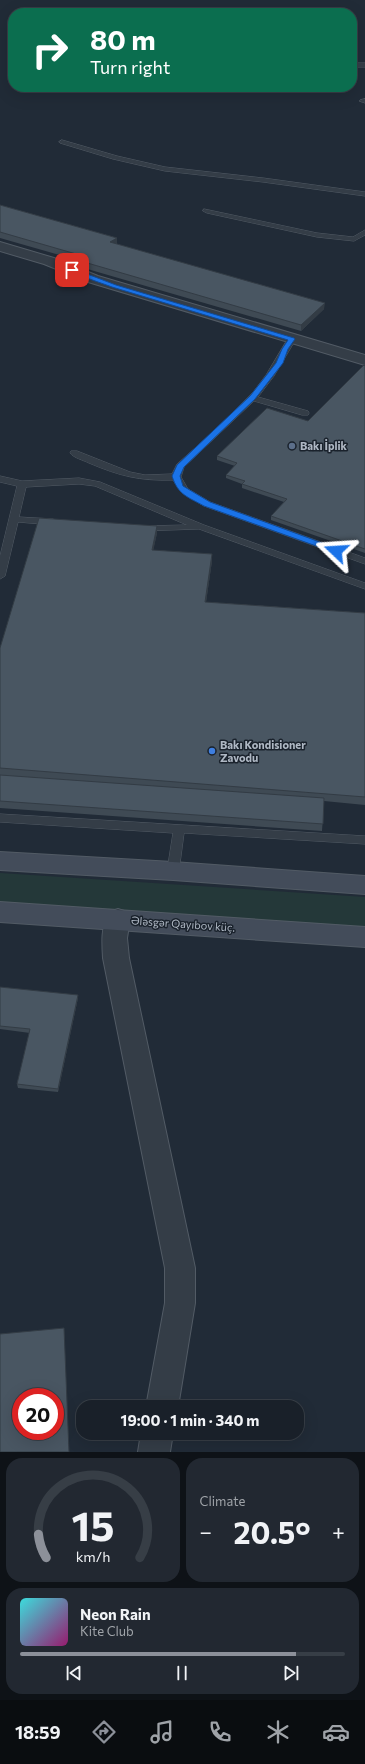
<!DOCTYPE html>
<html lang="en">
<head>
<meta charset="utf-8">
<style>
	body { margin:0; font-family:Commissioner,sans-serif; background:#222831; color:#f1f3f6; height:100vh; display:flex; flex-direction:column; font-size:15px; white-space:nowrap }
	* { box-sizing:border-box; margin:0 }
	p { font-size:13px; color:#9fa3a8 }
	.icon { flex:none; width:22px; height:22px; fill:none; stroke:currentColor; stroke-width:2; stroke-linecap:round; stroke-linejoin:round }
	.map { position:relative; height:1452px; overflow:hidden }
	.drawer { display:flex; flex-direction:column; gap:6px; padding:6px; background:#0e1217; flex:1 }
	.drawer>* { flex:none }
	.hud { position:absolute; left:8px; top:8px; width:349px; height:84px; border-radius:16px; box-shadow:0 4px 16px #0002,0 0 0 1px #373e46; background:#0b6e4f; color:#fff; overflow:hidden }
	.speed { position:absolute; left:12px; top:1388px; display:flex; gap:8px; font-size:20px; font-weight:700; text-align:center }
	.speed>* { display:grid; place-content:center; width:52px; height:52px; border-radius:50%; background:#192029; box-shadow:0 4px 16px #0002,0 0 0 1px #373e46; line-height:1 }
	.speed .limit { border:6px solid #d22; background:#fff; color:#111 }
	.pin { position:absolute; display:grid; place-items:center; width:34px; height:34px; color:#fff; margin:-17px; border-radius:8px; box-shadow:0 2px 6px #0006 }
	.me { position:absolute; width:44px; margin:-22px; rotate:290deg; stroke-linejoin:round; filter:drop-shadow(0 0 3px #0008) }
	.turn { display:flex; align-items:center; gap:14px; height:84px; padding:0 16px; font-size:18px }
	.turn .icon { width:52px; height:52px; stroke-width:2.5 }
	.turn b { display:block; font-size:28px; line-height:34px }
	.big { font-size:30px; font-weight:700; line-height:1.1 }
	.drawer .tile { flex:1; display:flex; flex-direction:column; justify-content:center; gap:6px; min-width:0; padding:0 14px; border-radius:16px; background:#222831 }
	.drawer .dial { align-items:center; gap:0 }
	.dial svg { height:104px; overflow:visible; fill:none; stroke:#373e46; stroke-width:7; stroke-linecap:round; text-anchor:middle }
	.dial text { fill:#f1f3f6; stroke:none }
	.song { display:flex; align-items:center; gap:12px }
	.cover { width:48px; height:48px; border-radius:6px; background:linear-gradient(135deg,hsl(180 70% 55%),hsl(320 70% 35%)) }
	.played { height:4px; border-radius:2px; background:linear-gradient(90deg,#8c9099 85%,#373e46 85%) }
	.keys { display:flex; justify-content:space-around; direction:ltr }
	.heat { display:flex; justify-content:space-between; align-items:center; font-size:22px; direction:ltr }
	.drawer .tiles { flex:1; display:grid; gap:6px; grid-template-columns:1fr 1fr }
	.tile:last-child { grid-column:span 2 }
	.trip { position:absolute; left:76px; top:1400px; width:228px; height:40px; border-radius:16px; background:#192029; box-shadow:0 4px 16px #0002,0 0 0 1px #373e46; font-weight:700; line-height:40px; text-align:center }
	.tab-bar { display:flex; height:64px; justify-content:space-around; align-items:center; background:#0a0d10; color:#9fa3a8 }
	.tab-bar .icon { width:28px; height:28px }
	.tab-bar .on { color:#8c9099 }
	.tab-bar b { font-size:18px; color:#f1f3f6 }
	.map>svg:first-child { display:block }
</style>
</head>
<body>
<div class="map">
<svg width="365" height="1452" viewBox="0 0 365 1452">
	<rect width="100%" height="100%" fill="#212b37"/>
	<path fill="#243839" d="M0,873L365,897V927L0,904Z"/>
	<g fill="none" stroke-linecap="round" stroke-linejoin="round">
		<g stroke="#525b65" stroke-width="1">
			<path id="service" d="M352,63H365V67H352Z
				M365,99V103L359,101L360,100Z
				M62,140L117,156L165,167L263,178L365,192V196L263,182L165,171L113,159L60,143L59,142Z
				M204,209L317,233L353,237L365,230V235L354,241L317,237L207,213L203,211Z
				M289,337H292L296,339L274,376L258,397L308,411L309,413L308,415H302L254,401L184,467L181,477L188,489L210,502L365,558V564L204,506L181,492L173,480C139,481 120,476 89,463C83,460 74,458 70,453L71,451H77L130,472L145,475L172,474L177,464L222,424L254,391L266,375Z
				M0,476L22,481L79,478L100,482L204,525L365,583V589L199,529L139,531L137,529L139,527L142,526L187,525L95,486L79,484L26,487L19,517L53,519L58,522L53,525L18,522L5,576L0,579V556L17,486L0,482Z
				M0,814L365,836V844L184,833L179,871L177,874L173,876L169,874L167,871L173,833L0,822Z"/>
		</g>
		<g stroke="#525b65" stroke-width="2">
			<path id="minor" d="M0,242L54,258L98,276L365,355V365L88,282L44,264L0,251Z
				M118,909L127,912L130,919L127,938L129,958L195,1268V1303L178,1407H146L165,1303V1268L103,958C102,942 101,927 109,912Z
				M141,1433H173L170,1452H138Z"/>
		</g>
		<g stroke="#525b65" stroke-width="2">
			<path id="secondary" d="M0,852L173,862L365,876V894L173,880L0,870Z
				M0,902L365,927V947L0,922Z"/>
		</g>
		<use href="#service" fill="#343d47" fill-rule="evenodd"/>
		<use href="#minor" fill="#343d47" fill-rule="evenodd"/>
		<use href="#secondary" fill="#434c5a" fill-rule="evenodd"/>
	</g>
	<path fill="#3f4a54" d="M0,205L117,238V244L324,309L301,331L77,266V260L0,238Z
		M365,366V553L271,520V516L284,502L242,488V484L226,478V475L235,466L217,460V456L308,421Z
		M157,526V533L153,550L212,554V561L206,602L365,613V805L324,801L322,831L0,808V648Z
		M0,987L78,998L58,1092L18,1088L17,1084L30,1033L0,1029Z"/>
	<path fill="#333c45" d="M117,238V244L110,242Z
		M325,303L324,309L301,331V325Z
		M157,526V533L152,557V550Z
		M212,554V561L205,609V602Z
		M78,995V998L58,1092V1089Z"/>
	<path fill="#495662" stroke="#333c45" fill-rule="evenodd" d="M0,205L117,238L110,242L325,303L301,325L77,260L83,256L0,232Z
		M364,365L365,366V549L271,516L287,499L242,484L245,481L226,475L237,463L217,456L267,408L308,421Z
		M39,518L157,526L152,550L212,554L205,602L365,613V797L0,768V648Z
		M0,775L324,798L323,824L0,801Z
		M0,987L78,995L58,1089L17,1084L30,1029L0,1026Z
		M64,1328L69,1452H0V1334ZM21,1397H55V1431H21Z"/>
	<path fill="#1a73e8" stroke="#114b97" d="M70,269H74L116,285L294,338L295,339L288,349L283,363L255,399L184,467L180,476L183,486L210,502L339,549V552H333L204,506C188,497 178,495 172,476L177,465L250,396L276,363L282,349L288,340L112,287L70,272Z"/>
	<circle fill="#5c6f8a" stroke="#1a222c" stroke-width="1.5" cx="292" cy="446" r="4"/>
	<circle fill="#3f7fe0" stroke="#1a222c" stroke-width="1.5" cx="212" cy="751" r="4"/>
	<g text-anchor="middle" stroke-width="3" stroke-linejoin="round" paint-order="stroke">
		<g font-size="11" font-weight="bold" fill="#afb8c4" stroke="#1a222c" text-anchor="start">
			<text x="300" y="450">Bakı İplik</text>
			<text x="220" y="749">Bakı Kondisioner<tspan x="220" dy="13">Zavodu</tspan></text>
		</g>
		<g font-size="11" fill="#afb8c4" stroke="#1a222c">
			<text transform="translate(183 924) rotate(4)" y="4">Ələsgər Qayıbov küç.</text>
		</g>
	</g>
</svg>
<div class="speed"><div class="limit">20</div></div>
<div class="pin" style="left:72px;top:270px;background:#d93025"><svg class="icon" aria-label="arrive" viewBox="0 0 24 24"><path d="M6 21V4h12l-3 4 3 4H6"/></svg></div>
<svg class="me" style="left:336px;top:551px" viewBox="-20 -20 40 40"><path d="M0-17L14 15 0 8-14 15z" fill="#1a73e8" stroke="#fff" stroke-width="4"/></svg>
<div class="trip">19:00 · 1 min · 340 m</div>
<div class="hud">
<div class="turn"><svg class="icon" aria-label="right" viewBox="0 0 24 24"><path d="M7 20v-9h11M14 6l5 5-5 5"/></svg><div><b>80 m</b>Turn right</div></div>
</div>
</div>
<section class="drawer">
<div class="tiles">
<div class="tile dial"><svg viewBox="0 0 100 80">
<path d="M14 69A42 42 0 1 1 86 69"/>
<path d="M14 69A42 42 0 0 1 8 51" stroke="#8c9099"/>
<text x="50" y="56" font-size="32" font-weight="700">15</text>
<text x="50" y="72" font-size="11">km/h</text>
</svg></div>
<div class="tile"><p>Climate</p>
<div class="heat"><a>−</a><b class="big">20.5°</b><a>+</a></div>
</div>
<div class="tile">
<div class="song"><i class="cover"></i><div><b>Neon Rain</b><p>Kite Club</p></div></div>
<div class="played"></div>
<div class="keys"><svg class="icon" aria-label="previous" viewBox="0 0 24 24"><path d="M18 5L8 12l10 7zM5 5v14"/></svg><svg class="icon" aria-label="pause" viewBox="0 0 24 24"><path d="M8 5v14M16 5v14"/></svg><svg class="icon" aria-label="next" viewBox="0 0 24 24"><path d="M6 5l10 7-10 7zM19 5v14"/></svg></div>
</div>
</div>
</section>
<nav class="tab-bar">
<b>18:59</b>
<svg class="icon on" aria-label="directions" viewBox="0 0 24 24"><path d="M12 3l9 9-9 9-9-9zM9 14v-3h6M13 9l2 2-2 2"/></svg>
<svg class="icon" aria-label="music" viewBox="0 0 24 24"><path d="M9 18V5l10-2v13"/><circle cx="6" cy="18" r="3"/><circle cx="16" cy="16" r="3"/></svg>
<svg class="icon" aria-label="phone" viewBox="0 0 24 24"><path d="M5 4h4l2 5-3 2q2 4 5 5l2-3 5 2v4C11 20 4 13 5 4z"/></svg>
<svg class="icon" aria-label="climate" viewBox="0 0 24 24"><path d="M12 3v18M4 7l16 10M4 17L20 7"/></svg>
<svg class="icon" aria-label="car" viewBox="0 0 24 24"><path d="M5 17H2v-5l4-1 3-4h7l3 4 3 1v5h-3M9 17h6M6 11h13"/><circle cx="7" cy="17" r="2"/><circle cx="17" cy="17" r="2"/></svg>
</nav>
</body>
</html>
